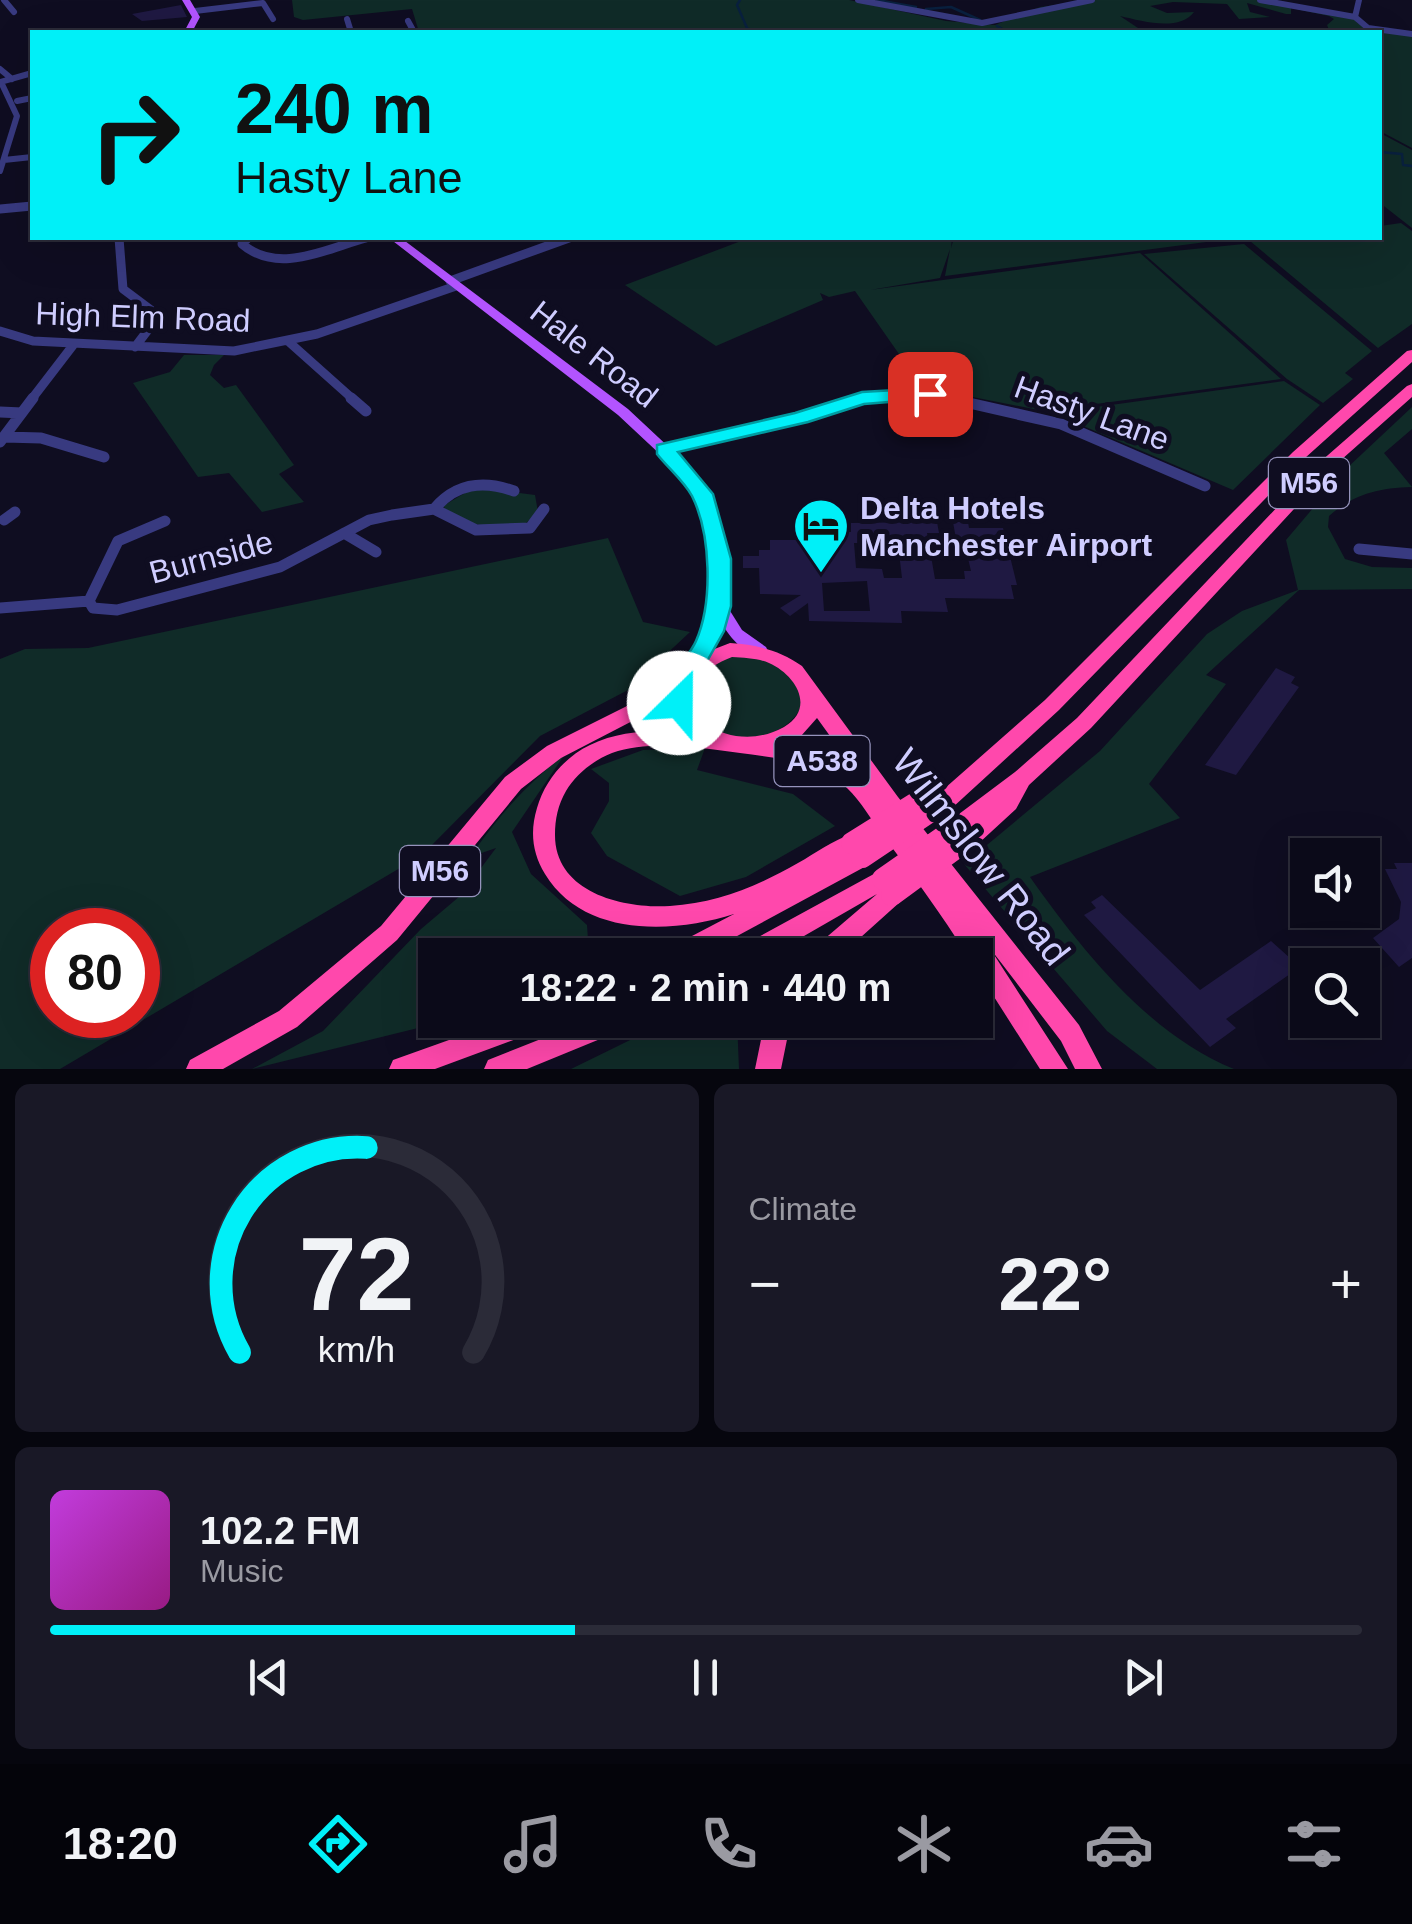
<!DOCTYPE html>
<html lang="en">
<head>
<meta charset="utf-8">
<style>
	body { margin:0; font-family:Helvetica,sans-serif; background:#191826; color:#f1f3f6; height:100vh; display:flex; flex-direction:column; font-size:38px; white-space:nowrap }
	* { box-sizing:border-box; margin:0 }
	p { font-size:32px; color:#9a9aa2 }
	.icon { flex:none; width:55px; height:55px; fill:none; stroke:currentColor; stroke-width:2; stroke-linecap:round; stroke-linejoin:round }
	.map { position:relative; height:1069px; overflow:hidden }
	.sheet { display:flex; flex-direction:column; gap:15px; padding:15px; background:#06060e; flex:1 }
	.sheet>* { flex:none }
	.hud { position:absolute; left:30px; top:30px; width:1352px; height:210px; border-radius:0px; box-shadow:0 10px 40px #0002,0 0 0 2px #2b2b38; background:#00f0f8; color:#111; overflow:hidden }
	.fabs { position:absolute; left:1290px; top:838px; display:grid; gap:20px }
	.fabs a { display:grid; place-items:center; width:90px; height:90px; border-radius:0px; background:#0b0a19; box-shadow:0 10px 40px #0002,0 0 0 2px #2b2b38; font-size:50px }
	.speed { position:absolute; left:30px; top:908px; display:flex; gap:20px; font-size:50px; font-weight:700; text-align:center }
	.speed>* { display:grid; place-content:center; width:130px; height:130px; border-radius:50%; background:#0b0a19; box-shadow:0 10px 40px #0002,0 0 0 2px #2b2b38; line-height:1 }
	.speed .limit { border:15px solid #d22; background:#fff; color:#111 }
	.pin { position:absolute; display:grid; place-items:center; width:85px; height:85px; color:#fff; margin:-42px; border-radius:20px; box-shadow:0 5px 15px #0006 }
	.me { position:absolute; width:110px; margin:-55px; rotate:23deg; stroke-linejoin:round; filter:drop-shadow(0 0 8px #0008) }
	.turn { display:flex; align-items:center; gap:35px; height:210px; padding:0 40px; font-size:45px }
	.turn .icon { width:130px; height:130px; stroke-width:2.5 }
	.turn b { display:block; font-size:70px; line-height:85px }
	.big { font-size:75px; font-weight:800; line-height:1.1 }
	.sheet .tile { flex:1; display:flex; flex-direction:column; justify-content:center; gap:15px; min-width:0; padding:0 35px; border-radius:15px; background:#191826 }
	.sheet .dial { align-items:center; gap:0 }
	.dial svg { height:260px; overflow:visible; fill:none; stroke:#2b2b38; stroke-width:7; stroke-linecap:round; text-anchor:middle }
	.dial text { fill:#f1f3f6; stroke:none }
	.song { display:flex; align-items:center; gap:30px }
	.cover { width:120px; height:120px; border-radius:15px; background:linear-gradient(135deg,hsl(290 70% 55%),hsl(310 70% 35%)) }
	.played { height:10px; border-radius:5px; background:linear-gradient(90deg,#00f0f8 40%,#2b2b38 40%) }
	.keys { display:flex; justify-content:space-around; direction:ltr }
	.heat { display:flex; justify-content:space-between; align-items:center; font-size:55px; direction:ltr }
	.sheet .tiles { flex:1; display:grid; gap:15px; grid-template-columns:1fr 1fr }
	.tile:last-child { grid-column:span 2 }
	.trip { position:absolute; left:418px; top:938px; width:575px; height:100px; border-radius:0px; background:#0b0a19; box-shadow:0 10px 40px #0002,0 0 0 2px #2b2b38; font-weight:800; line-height:100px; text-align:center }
	.menu { display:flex; height:160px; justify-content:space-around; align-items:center; background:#04040a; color:#9a9aa2 }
	.menu .icon { width:70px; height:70px }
	.menu .current { color:#00f0f8 }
	.menu b { font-size:45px; color:#f1f3f6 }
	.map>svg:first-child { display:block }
</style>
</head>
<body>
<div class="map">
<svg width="1412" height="1069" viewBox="0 0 1412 1069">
	<rect width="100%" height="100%" fill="#0f0d21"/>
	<path fill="#102b28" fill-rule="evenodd" d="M292,0H849L946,21L995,25L1040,7L1092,0H1260L1355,17L1357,23L1412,35V148L1380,131V32H1330L1327,25L1334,19L1329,16L1291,8V14H1286L1247,3L1250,12L1270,17L1239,19L1227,4L1173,2L1150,6L1167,13L1194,12C1179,32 1142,21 1120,16L1144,32H1009L999,26L1005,32H419L412,9L303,20L294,17Z
		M1380,133L1412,150V228L1380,203Z
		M1401,223L1412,231V324L1378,348L1250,241L1380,238V226Z
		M749,238H952L951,248L954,238H1237L945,276L950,249L940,278L870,290L1140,253L1281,379L1044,411L922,387L855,291L829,297L820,293L823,300L716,346L625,285Z
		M1244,244L1372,351L1345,373L1353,379L1323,403L1287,379L1144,254Z
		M184,355H224L214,365L210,375L224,388L236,385L294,465L279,474L304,502L262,512L229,473L198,477L133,383L170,372Z
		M1284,381L1320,405L1233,490L1053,413Z
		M1412,407V429L1384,453L1412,487C1378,488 1354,494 1329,516L1328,527L1345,559L1372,567L1412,568V589L1299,590L1206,675L1226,684L1149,784L1180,818L1030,877C1081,949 1149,1035 1234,1069H1157L1107,1031L964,864L1100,751L1207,634L1242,611L1298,590L1286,540L1347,468Z
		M475,487L535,495L538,512L525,524C497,525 462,531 443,506Z
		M608,538L643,622L690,632L628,690L540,736L422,855L60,1069H0V659L25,649L88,648ZM52,930H138V1015H52Z
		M747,655L766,658L795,676L803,704C774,765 662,737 698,674L728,657Z
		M705,748L697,770L793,794L835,826L746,877L680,896L607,856L591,833L609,801V783L591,769L643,750Z
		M565,754L512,832L531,874L587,925L588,940L562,955H435V1019L418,1028L252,1069L323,1031L421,929L460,896L496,848L470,857C501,813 523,788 565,754Z
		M671,1020H737L739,1069H571Z"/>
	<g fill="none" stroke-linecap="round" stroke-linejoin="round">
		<path stroke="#09203e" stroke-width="2.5" d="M740,0L737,5L747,28L755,32
			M877,0L916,7
			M926,9L951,7L980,20
			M997,26L1007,32
			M1380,152L1402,154L1403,165L1412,166"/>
	</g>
	<path fill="#1f1942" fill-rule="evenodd" d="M181,5L187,17L142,21L132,14Z
		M937,522L939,533H927L935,579H965L964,571H971L966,550H958L953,522H968L969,528H1003L1017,585H1011L1014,599L945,598L948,612L901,611L902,623L809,621L808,603L790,616L780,608L801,595L760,594L759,568H743V556H759V550H770V540H804V546H826V540H834V531L851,532V523ZM854,543L898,544L902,578H884L882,569L856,568ZM867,581L870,611H824L822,583Z
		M1276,668L1295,677L1291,683L1299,687L1236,775L1205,765Z
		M1394,863H1412V958L1399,967L1373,938L1399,919L1401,902L1385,869H1397Z
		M1102,895L1200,990L1271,941L1300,967L1226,1019L1236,1028L1210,1047L1084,915L1096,908L1091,902Z"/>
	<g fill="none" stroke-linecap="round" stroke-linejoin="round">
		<path stroke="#383a80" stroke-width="6" d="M4,0L14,12
			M858,0L982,23L1092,0
			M1260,0L1355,17
			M195,11L263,3L273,19
			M1355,17L1368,28L1412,34
			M1355,17L1359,0
			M347,19L351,32
			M408,21L414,32
			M0,69L12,79
			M0,82L32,73
			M17,101L32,98
			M4,160L32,157
			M0,171L17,116L1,82"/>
		<path stroke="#383a80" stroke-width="9" d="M0,209L32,206
			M119,238L123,289L155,313L154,322L135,347
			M247,239L242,244C278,275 325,249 366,238
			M450,281L569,238
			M0,331L33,341L234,351L317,334L456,286
			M289,342L354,400
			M31,400L74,344
			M855,400L930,394L958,400"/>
		<path stroke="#383a80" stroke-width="11" d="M351,398L366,411
			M947,398L1061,424L1205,486
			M0,412L22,413
			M5,437L41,438L104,457
			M0,442L33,398
			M664,449L801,418L865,398
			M434,509C456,483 483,480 514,491
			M4,520L15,512
			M344,533L376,552
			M1359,549L1412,554
			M89,601L93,608L117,610L280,567L369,520L392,515L434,509L476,530L530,528L544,509
			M0,608L89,601L118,541L165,521"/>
		<path fill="#b354ff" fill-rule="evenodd" d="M182,0H190L200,17L192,32H184L192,17Z
			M389,238H401L628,409L689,466L709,494L727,559V606L742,630L766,647L768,651L766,655C747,658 731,639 722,624L714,649L699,671H687L685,667L698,648L711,606V559L695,494L679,472L618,415Z"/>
		<path fill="#ff48ac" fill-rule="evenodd" d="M1412,350V362L1305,458L1059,710L952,808L944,811L936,808L933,802L936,796L1045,700L1293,452L1407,351Z
			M1412,384V397L1332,468L1091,728L1029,785L1016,809L979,843L971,846L963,843L961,834L951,832L948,826L951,820L1015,772L1077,718L1320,462L1407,386Z
			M730,643C758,645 779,650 802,666L898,797L1079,1025L1102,1069H1075L1061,1041L989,947L1068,1069H1040L975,967V955H967C941,914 913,875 884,837C872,821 861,801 847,788C820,761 776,758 740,753C700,748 652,739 612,753C594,760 576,774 566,791C558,805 555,819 555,835C555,893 624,909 670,906C717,903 758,886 798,863C816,853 833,840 852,834L860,837L863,843L861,848L870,850L873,857L870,864L702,955H668L671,947L734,914C672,934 583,937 545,874C532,853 530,831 537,808C545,780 565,757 590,745C621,730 656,730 689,732L675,714L671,701L561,758L521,789L397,940L297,1027L223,1069H186L190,1060L279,1011L381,926L505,777L547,746L657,691L694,657ZM732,657C745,658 757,658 769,663C796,675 816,708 784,727C723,762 639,694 732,657ZM817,718L856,772L825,753L784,745L801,736Z
			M883,869L891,872L894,879L891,885L900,888L904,895L900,902L841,955H812L815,947L877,894L771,955H737L740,947Z
			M505,1020H550L546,1028L435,1069H389L393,1060Z
			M589,1020H631L627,1028L527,1069H484L488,1060Z
			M765,1020H791L781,1069H755Z"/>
		<path stroke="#ff48ac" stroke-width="22" d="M852,843L932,793
			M862,857L944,802
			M883,879L959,826
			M892,895L971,837"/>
	</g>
	<path fill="#00f0f8" stroke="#009ca1" stroke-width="2.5" d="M930,388L938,390V398L864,404L808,422L678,452L713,494L731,559V606L724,631L696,681L688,710H670C655,684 687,662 696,641C713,602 711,534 692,496C684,481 667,467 657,454V445L795,413L862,392Z"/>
	<defs>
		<g id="hotel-pin" transform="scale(2.875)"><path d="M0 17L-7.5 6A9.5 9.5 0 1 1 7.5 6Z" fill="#00f0f8" stroke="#0f0d21"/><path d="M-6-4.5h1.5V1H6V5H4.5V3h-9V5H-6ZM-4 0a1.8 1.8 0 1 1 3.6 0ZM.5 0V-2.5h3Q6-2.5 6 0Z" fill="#111"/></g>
	</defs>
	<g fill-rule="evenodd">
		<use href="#hotel-pin" x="821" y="526"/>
	</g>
	<g text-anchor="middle" stroke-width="10" stroke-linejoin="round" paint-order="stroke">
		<g fill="#0f0d21" stroke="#9593bc" stroke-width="2.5">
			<rect x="1269" y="458" width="80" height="50" rx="8"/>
			<rect x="774.5" y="736" width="95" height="50" rx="8"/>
			<rect x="400" y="846" width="80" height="50" rx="8"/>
		</g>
		<g font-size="30" font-weight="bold" fill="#cfcdff">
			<text x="1309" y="493">M56</text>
			<text x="822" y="771">A538</text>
			<text x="440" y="881">M56</text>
		</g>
		<g font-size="32" fill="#cfcdff" stroke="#0f0d21">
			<text transform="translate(143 317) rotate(2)" y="11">High Elm Road</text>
			<text transform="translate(594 354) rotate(38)" y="11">Hale Road</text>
			<text transform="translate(1092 413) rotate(20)" y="11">Hasty Lane</text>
			<text transform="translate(211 557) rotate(-15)" y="11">Burnside</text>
		</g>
		<g font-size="32" font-weight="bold" fill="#cfcdff" stroke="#0f0d21" text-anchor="start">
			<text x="860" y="519">Delta Hotels<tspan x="860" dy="37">Manchester Airport</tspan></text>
		</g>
		<g font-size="38" fill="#cfcdff" stroke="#0f0d21">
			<text transform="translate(981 857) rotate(52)" y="13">Wilmslow Road</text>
		</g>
	</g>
</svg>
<div class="fabs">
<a><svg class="icon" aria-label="sound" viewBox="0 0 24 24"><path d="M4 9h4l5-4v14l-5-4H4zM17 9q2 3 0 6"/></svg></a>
<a><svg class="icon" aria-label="search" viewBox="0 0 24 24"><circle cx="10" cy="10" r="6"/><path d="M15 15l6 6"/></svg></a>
</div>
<div class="speed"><div class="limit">80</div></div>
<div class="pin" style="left:930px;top:394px;background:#d93025"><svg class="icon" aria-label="arrive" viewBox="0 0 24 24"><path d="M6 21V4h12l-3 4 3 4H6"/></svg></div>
<svg class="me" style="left:679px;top:703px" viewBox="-20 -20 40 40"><circle r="19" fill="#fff"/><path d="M0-13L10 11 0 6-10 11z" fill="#00f0f8"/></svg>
<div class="trip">18:22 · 2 min · 440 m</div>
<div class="hud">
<div class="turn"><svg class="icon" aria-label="right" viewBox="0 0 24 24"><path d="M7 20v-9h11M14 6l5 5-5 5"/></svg><div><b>240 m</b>Hasty Lane</div></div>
</div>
</div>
<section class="sheet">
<div class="tiles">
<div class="tile dial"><svg viewBox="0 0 100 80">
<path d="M14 69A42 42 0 1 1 86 69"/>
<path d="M14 69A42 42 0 0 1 53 6" stroke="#00f0f8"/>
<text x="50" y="56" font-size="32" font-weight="700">72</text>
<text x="50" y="72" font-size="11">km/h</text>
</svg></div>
<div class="tile"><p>Climate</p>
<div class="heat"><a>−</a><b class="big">22°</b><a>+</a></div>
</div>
<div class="tile">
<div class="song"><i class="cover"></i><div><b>102.2 FM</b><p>Music</p></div></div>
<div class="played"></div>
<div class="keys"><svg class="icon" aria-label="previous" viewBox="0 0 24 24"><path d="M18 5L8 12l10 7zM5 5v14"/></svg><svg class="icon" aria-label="pause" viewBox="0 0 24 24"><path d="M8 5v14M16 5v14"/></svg><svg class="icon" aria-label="next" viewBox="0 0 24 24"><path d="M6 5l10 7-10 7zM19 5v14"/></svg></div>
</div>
</div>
</section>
<nav class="menu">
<b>18:20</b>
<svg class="icon current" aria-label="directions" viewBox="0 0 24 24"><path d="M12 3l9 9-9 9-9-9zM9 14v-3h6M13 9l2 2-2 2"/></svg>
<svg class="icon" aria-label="music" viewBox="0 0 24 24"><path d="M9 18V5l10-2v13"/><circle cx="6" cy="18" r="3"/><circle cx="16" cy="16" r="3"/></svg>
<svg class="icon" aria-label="phone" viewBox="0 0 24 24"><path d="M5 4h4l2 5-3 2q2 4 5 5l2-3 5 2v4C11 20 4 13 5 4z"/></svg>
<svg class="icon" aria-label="climate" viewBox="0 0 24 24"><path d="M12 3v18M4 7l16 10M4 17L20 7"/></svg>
<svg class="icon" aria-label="car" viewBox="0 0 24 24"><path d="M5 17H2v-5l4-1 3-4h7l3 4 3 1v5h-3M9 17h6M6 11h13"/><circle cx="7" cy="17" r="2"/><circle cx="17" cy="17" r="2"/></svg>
<svg class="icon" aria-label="filters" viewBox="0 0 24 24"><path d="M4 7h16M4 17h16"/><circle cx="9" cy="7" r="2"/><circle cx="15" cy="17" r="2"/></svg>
</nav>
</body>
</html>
